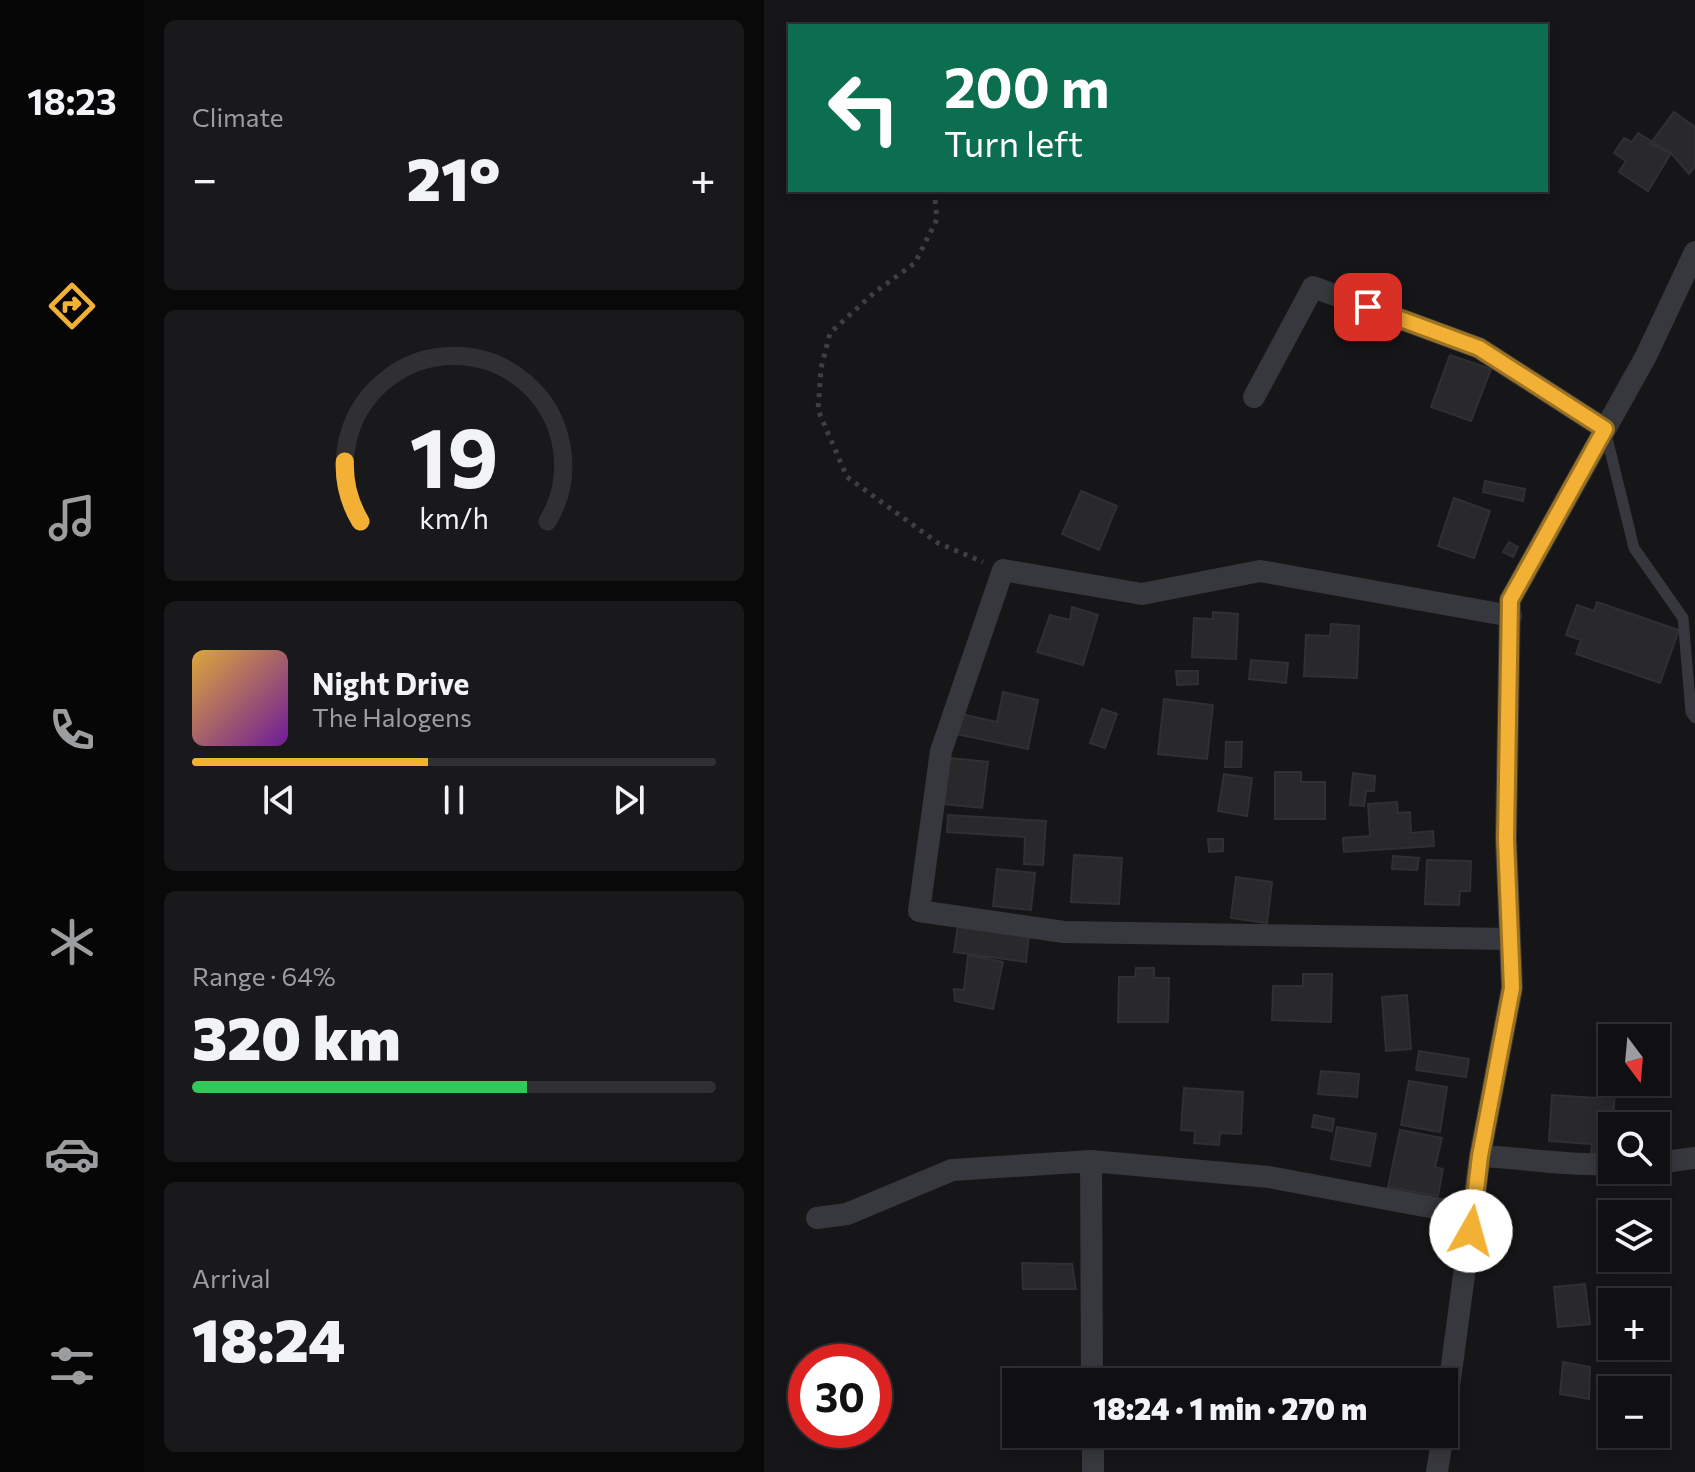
<!DOCTYPE html>
<html lang="en">
<head>
<meta charset="utf-8">
<style>
	body { margin:0; font-family:Commissioner,sans-serif; background:#19191b; color:#f1f3f6; height:100vh; display:flex; flex-direction:column; font-size:30px; white-space:nowrap }
	* { box-sizing:border-box; margin:0 }
	p { font-size:26px; color:#9c9d9f }
	.icon { flex:none; width:44px; height:44px; fill:none; stroke:currentColor; stroke-width:2; stroke-linecap:round; stroke-linejoin:round }
	.map { position:relative; flex:1; overflow:hidden }
	.details { display:flex; flex-direction:column; gap:20px; padding:20px; background:#09090a; width:620px }
	.details>* { flex:none }
	.top-card { position:absolute; left:24px; top:24px; width:760px; height:168px; border-radius:0px; box-shadow:0 4px 12px #0003,0 0 0 2px #303032; background:#0b6e4f; color:#fff; overflow:hidden }
	.needle { width:52px; rotate:164deg }
	.buttons { position:absolute; left:834px; top:1024px; display:grid; gap:16px }
	.buttons a { display:grid; place-items:center; width:72px; height:72px; border-radius:0px; background:#101012; box-shadow:0 4px 12px #0003,0 0 0 2px #303032; font-size:40px }
	.speed { position:absolute; left:24px; top:1344px; display:flex; gap:16px; font-size:40px; font-weight:700; text-align:center }
	.speed>* { display:grid; place-content:center; width:104px; height:104px; border-radius:50%; background:#101012; box-shadow:0 4px 12px #0003,0 0 0 2px #303032; line-height:1 }
	.speed .limit { border:12px solid #d22; background:#fff; color:#111 }
	.pin { position:absolute; display:grid; place-items:center; width:68px; height:68px; color:#fff; margin:-34px; border-radius:16px; box-shadow:0 4px 12px #0006 }
	.me { position:absolute; width:88px; margin:-44px; rotate:7deg; stroke-linejoin:round; filter:drop-shadow(0 0 6px #0008) }
	.turn { display:flex; align-items:center; gap:28px; height:168px; padding:0 24px; font-size:36px }
	.turn .icon { width:104px; height:104px; stroke-width:2.5 }
	.turn b { display:block; font-size:56px; line-height:68px }
	.big { font-size:60px; font-weight:800; line-height:1.1 }
	.details .tile { flex:1; display:flex; flex-direction:column; justify-content:center; gap:12px; min-width:0; padding:0 28px; border-radius:12px; background:#19191b }
	.details .dial { align-items:center; gap:0 }
	.dial svg { height:208px; overflow:visible; fill:none; stroke:#303032; stroke-width:7; stroke-linecap:round; text-anchor:middle }
	.dial text { fill:#f1f3f6; stroke:none }
	.song { display:flex; align-items:center; gap:24px }
	.cover { width:96px; height:96px; border-radius:12px; background:linear-gradient(135deg,hsl(40 70% 55%),hsl(280 70% 35%)) }
	.played { height:8px; border-radius:4px; background:linear-gradient(90deg,#f2b134 45%,#303032 45%) }
	.keys { display:flex; justify-content:space-around; direction:ltr }
	.heat { display:flex; justify-content:space-between; align-items:center; font-size:44px; direction:ltr }
	.charge { height:12px; border-radius:6px; background:linear-gradient(90deg,#34c759 64%,#303032 0) }
	.trip { position:absolute; left:238px; top:1368px; width:456px; height:80px; border-radius:0px; background:#101012; box-shadow:0 4px 12px #0003,0 0 0 2px #303032; font-weight:800; line-height:80px; text-align:center }
	main { display:flex; flex:1; min-height:0 }
	.menu { display:flex; flex-direction:column; width:144px; justify-content:space-around; align-items:center; background:#060607; color:#9c9d9f }
	.menu .icon { width:56px; height:56px }
	.menu .selected { color:#f2b134 }
	.menu b { font-size:36px; color:#f1f3f6 }
	.map>svg:first-child { display:block }
</style>
</head>
<body>
<main>
<nav class="menu">
<b>18:23</b>
<svg class="icon selected" aria-label="directions" viewBox="0 0 24 24"><path d="M12 3l9 9-9 9-9-9zM9 14v-3h6M13 9l2 2-2 2"/></svg>
<svg class="icon" aria-label="music" viewBox="0 0 24 24"><path d="M9 18V5l10-2v13"/><circle cx="6" cy="18" r="3"/><circle cx="16" cy="16" r="3"/></svg>
<svg class="icon" aria-label="phone" viewBox="0 0 24 24"><path d="M5 4h4l2 5-3 2q2 4 5 5l2-3 5 2v4C11 20 4 13 5 4z"/></svg>
<svg class="icon" aria-label="climate" viewBox="0 0 24 24"><path d="M12 3v18M4 7l16 10M4 17L20 7"/></svg>
<svg class="icon" aria-label="car" viewBox="0 0 24 24"><path d="M5 17H2v-5l4-1 3-4h7l3 4 3 1v5h-3M9 17h6M6 11h13"/><circle cx="7" cy="17" r="2"/><circle cx="17" cy="17" r="2"/></svg>
<svg class="icon" aria-label="filters" viewBox="0 0 24 24"><path d="M4 7h16M4 17h16"/><circle cx="9" cy="7" r="2"/><circle cx="15" cy="17" r="2"/></svg>
</nav>
<section class="details">
<div class="tile"><p>Climate</p>
<div class="heat"><a>−</a><b class="big">21°</b><a>+</a></div>
</div>
<div class="tile dial"><svg viewBox="0 0 100 80">
<path d="M14 69A42 42 0 1 1 86 69"/>
<path d="M14 69A42 42 0 0 1 8 46" stroke="#f2b134"/>
<text x="50" y="56" font-size="32" font-weight="700">19</text>
<text x="50" y="72" font-size="11">km/h</text>
</svg></div>
<div class="tile">
<div class="song"><i class="cover"></i><div><b>Night Drive</b><p>The Halogens</p></div></div>
<div class="played"></div>
<div class="keys"><svg class="icon" aria-label="previous" viewBox="0 0 24 24"><path d="M18 5L8 12l10 7zM5 5v14"/></svg><svg class="icon" aria-label="pause" viewBox="0 0 24 24"><path d="M8 5v14M16 5v14"/></svg><svg class="icon" aria-label="next" viewBox="0 0 24 24"><path d="M6 5l10 7-10 7zM19 5v14"/></svg></div>
</div>
<div class="tile"><p>Range · 64%</p><b class="big">320 km</b><div class="charge"></div></div>
<div class="tile"><p>Arrival</p><b class="big">18:24</b></div>
</section>
<div class="map">
<svg width="931" height="1472" viewBox="0 0 931 1472">
	<rect width="100%" height="100%" fill="#161618"/>
	<path fill="#29292c" stroke="#303034" stroke-width="2" d="M910,112L931,127V166L925,174L907,153L886,144Z
		M874,133L907,153L884,191L855,172L862,161L850,153L860,138L868,142Z
		M686,355L727,369L707,421L667,407Z
		M721,481L761,489L759,501L719,492Z
		M317,491L353,506L335,550L298,534Z
		M690,498L726,511L710,558L674,546Z
		M745,542L754,547L749,557L739,552Z
		M833,602L915,630L896,683L812,654L817,640L802,635L813,605L830,611Z
		M308,607L334,615L319,665L273,652L286,615L306,620Z
		M449,612L474,614L472,659L428,657L430,618L449,619Z
		M567,624L595,626L593,678L540,676L542,635L566,636Z
		M487,660L524,663L522,683L485,679Z
		M412,671H434V684L413,685Z
		M239,692L274,700L264,749L192,734L197,714L233,722Z
		M400,699L449,705L443,759L394,754Z
		M338,709L353,714L341,748L326,743Z
		M462,742H478L477,767H461Z
		M186,758L224,762L218,808L180,804Z
		M511,772H537V782H561V819H511Z
		M589,773L611,776L610,791H602L600,806L586,805Z
		M460,774L488,778L483,816L454,811Z
		M633,802L634,813L646,812L647,833L669,831L670,846L580,852L579,838L606,836L604,804Z
		M184,815L282,821L279,865L260,864L261,837L183,832Z
		M444,839H459V851L445,852Z
		M310,855L358,858L355,904L307,902Z
		M629,856L655,858L653,870L628,869Z
		M663,860L707,861L706,891H696L695,905L661,904Z
		M233,869L271,873L267,910L229,906Z
		M472,877L508,882L503,923L467,918Z
		M194,924L265,934L262,962L190,952Z
		M204,955L239,962L229,1009L191,1001L190,989L200,990Z
		M372,968H390V978H405L404,1022H354L355,977H371Z
		M539,974H568L567,1022L508,1020L509,986H539Z
		M643,995L647,1049L622,1051L618,997Z
		M655,1051L705,1059L702,1077L652,1070Z
		M557,1071L595,1074L593,1097L554,1094Z
		M645,1081L683,1087L676,1132L637,1125Z
		M420,1088L479,1092L477,1134L456,1133L455,1145L430,1143L431,1131L417,1130Z
		M834,1088L851,1089L847,1157L827,1156L828,1144L785,1141L788,1095L833,1098Z
		M550,1115L570,1119L568,1131L548,1127Z
		M573,1127L612,1134L606,1166L567,1159Z
		M636,1130L678,1138L671,1167L679,1169L674,1196L624,1187Z
		M258,1263L308,1264L312,1289H259Z
		M821,1284L826,1324L794,1327L790,1287Z
		M799,1362L826,1367L825,1399L796,1394Z"/>
	<g fill="none" stroke-linecap="round" stroke-linejoin="round">
		<path stroke="#3d3f44" stroke-width="5" stroke-dasharray="4 6" stroke-linecap="butt" d="M170,190L173,219L151,263L111,292L66,333L57,368L54,410L83,477L174,543L219,562"/>
		<path stroke="#37383d" stroke-width="11" d="M842,434L870,548L919,618L927,712L931,718"/>
		<path stroke="#37383d" stroke-width="22" d="M490,397L549,287L715,348L841,429
			M746,939L300,932L155,911L177,751L239,570L378,594L496,571L747,616
			M716,1156C760,1158 804,1166 848,1164
			M327,1161L328,1382
			M892,1163L931,1158
			M53,1218L83,1214L188,1170L327,1161L505,1177L709,1215
			M680,1424L716,1156L748,988L742,839L746,600L882,356L931,252
			M329,1434V1472
			M673,1472L679,1434"/>
	</g>
	<g fill="none" stroke-linecap="round" stroke-linejoin="round">
		<g stroke="#9d7322" stroke-width="20">
			<path id="route" d="M604,307L715,348L841,429L746,600L742,839L748,988L716,1156L707,1231"/>
		</g>
		<use href="#route" stroke="#f2b134" stroke-width="14"/>
	</g>
</svg>
<div class="buttons">
<a><svg class="needle" viewBox="-14 -14 28 28"><path d="M0-13l5 13h-10z" fill="#e53935"/><path d="M0 13l5-13h-10z" fill="#9c9d9f"/></svg></a>
<a><svg class="icon" aria-label="search" viewBox="0 0 24 24"><circle cx="10" cy="10" r="6"/><path d="M15 15l6 6"/></svg></a>
<a><svg class="icon" aria-label="layers" viewBox="0 0 24 24"><path d="M12 4l9 5-9 5-9-5zM3 14l9 5 9-5"/></svg></a>
<a>+</a>
<a>−</a>
</div>
<div class="speed"><div class="limit">30</div></div>
<div class="pin" style="left:604px;top:307px;background:#d93025"><svg class="icon" aria-label="arrive" viewBox="0 0 24 24"><path d="M6 21V4h12l-3 4 3 4H6"/></svg></div>
<svg class="me" style="left:707px;top:1231px" viewBox="-20 -20 40 40"><circle r="19" fill="#fff"/><path d="M0-13L10 11 0 6-10 11z" fill="#f2b134"/></svg>
<div class="trip">18:24 · 1 min · 270 m</div>
<div class="top-card">
<div class="turn"><svg class="icon" aria-label="left" viewBox="0 0 24 24"><path d="M17 20v-9H6M10 6l-5 5 5 5"/></svg><div><b>200 m</b>Turn left</div></div>
</div>
</div>
</main>
</body>
</html>
